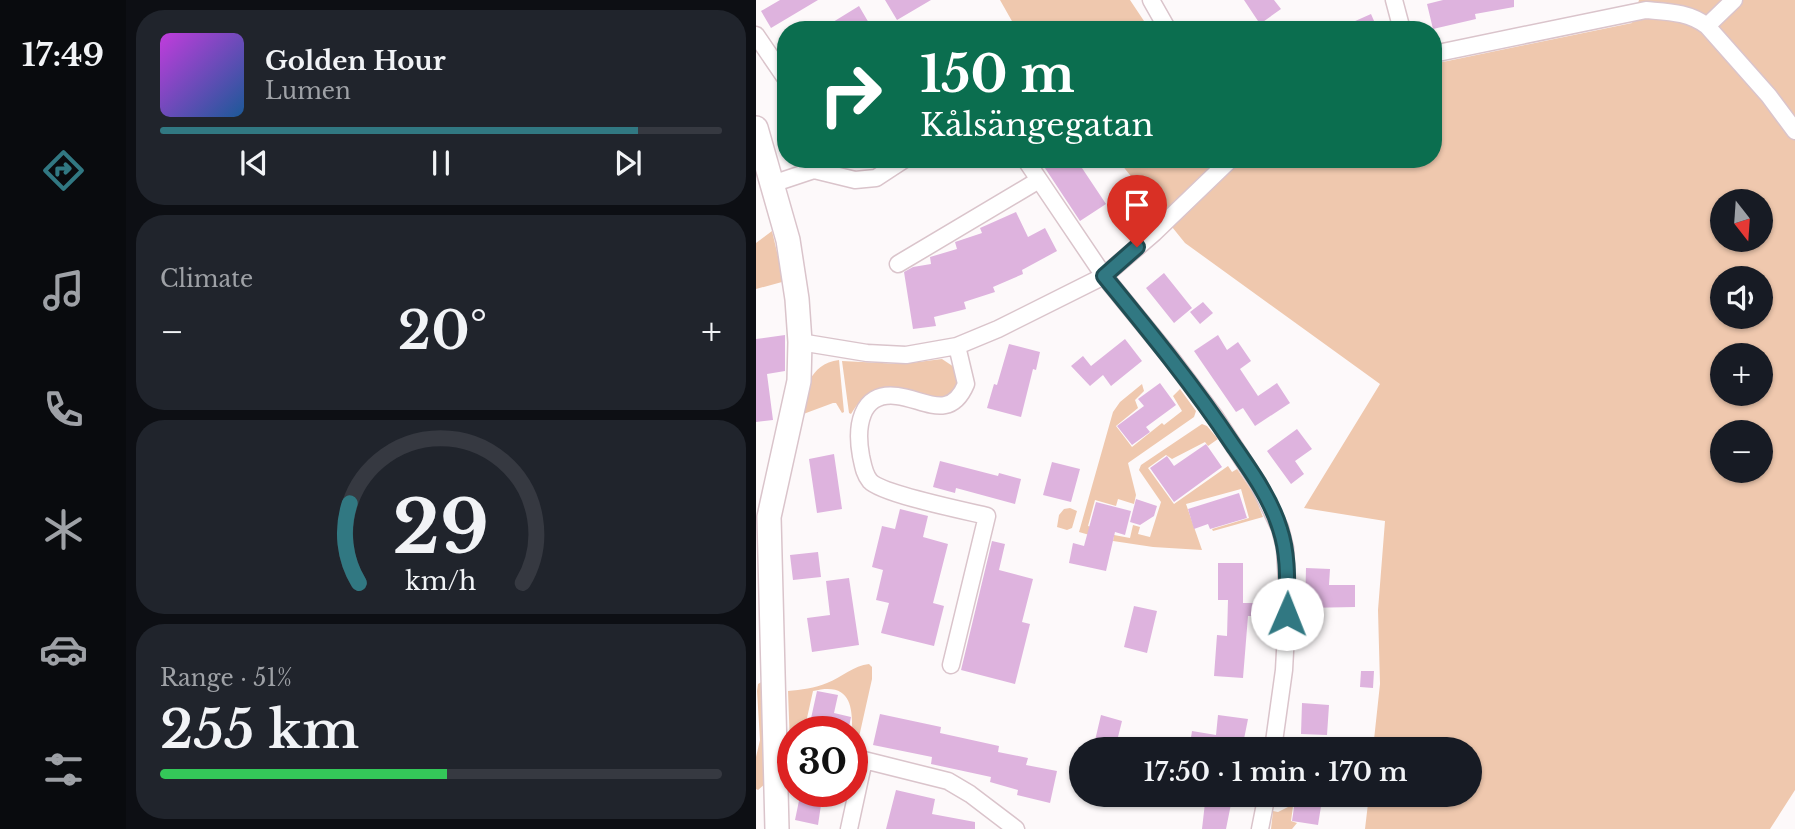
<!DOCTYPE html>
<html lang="en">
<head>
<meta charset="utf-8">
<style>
	body { margin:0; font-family:"Libre Baskerville",serif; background:#20242c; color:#f1f3f6; height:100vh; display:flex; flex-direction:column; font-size:26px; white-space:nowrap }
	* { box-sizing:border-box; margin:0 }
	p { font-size:23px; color:#9ea1a6 }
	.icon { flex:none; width:38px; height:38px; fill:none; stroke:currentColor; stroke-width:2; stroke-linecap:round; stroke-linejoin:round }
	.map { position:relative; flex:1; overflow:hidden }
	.drawer { display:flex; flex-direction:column; gap:10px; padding:10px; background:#0d0f14; width:630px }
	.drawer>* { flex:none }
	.banner { position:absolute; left:21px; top:21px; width:665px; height:147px; border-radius:28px; box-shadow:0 2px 5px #0004; background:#0b6e4f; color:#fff; overflow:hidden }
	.needle { width:46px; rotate:163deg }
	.buttons { position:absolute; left:954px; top:189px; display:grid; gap:14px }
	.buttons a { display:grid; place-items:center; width:63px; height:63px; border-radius:50%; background:#171b24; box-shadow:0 2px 5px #0004; font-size:35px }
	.speed { position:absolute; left:21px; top:716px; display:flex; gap:14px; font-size:35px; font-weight:700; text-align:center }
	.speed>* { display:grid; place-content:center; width:91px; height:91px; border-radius:50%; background:#171b24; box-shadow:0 2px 5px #0004; line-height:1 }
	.speed .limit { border:10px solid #d22; background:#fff; color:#111 }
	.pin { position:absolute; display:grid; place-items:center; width:60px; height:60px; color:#fff; margin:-72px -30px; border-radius:50% 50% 50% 0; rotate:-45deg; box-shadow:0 0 7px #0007 }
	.pin .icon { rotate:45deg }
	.me { position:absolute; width:77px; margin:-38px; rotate:1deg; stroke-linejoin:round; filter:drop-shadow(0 0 5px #0008) }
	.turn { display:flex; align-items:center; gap:24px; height:147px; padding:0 28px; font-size:32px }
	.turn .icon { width:91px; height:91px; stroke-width:2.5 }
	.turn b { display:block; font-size:49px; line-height:60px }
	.big { font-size:52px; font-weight:600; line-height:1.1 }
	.drawer .widget { flex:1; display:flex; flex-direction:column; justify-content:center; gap:10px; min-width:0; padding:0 24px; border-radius:28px; background:#20242c }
	.drawer .dial { align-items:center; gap:0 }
	.dial svg { height:182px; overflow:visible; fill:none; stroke:#363941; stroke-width:7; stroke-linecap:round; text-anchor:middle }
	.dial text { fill:#f1f3f6; stroke:none }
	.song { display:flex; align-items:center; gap:21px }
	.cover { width:84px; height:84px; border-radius:10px; background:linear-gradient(135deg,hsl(290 70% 55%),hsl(210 70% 35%)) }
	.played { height:7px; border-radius:4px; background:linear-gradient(90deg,#317882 85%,#363941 85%) }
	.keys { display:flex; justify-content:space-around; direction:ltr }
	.heat { display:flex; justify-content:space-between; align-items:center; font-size:38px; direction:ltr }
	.charge { height:10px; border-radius:5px; background:linear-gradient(90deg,#34c759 51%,#363941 0) }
	.trip { position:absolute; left:313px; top:737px; width:413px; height:70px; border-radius:35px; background:#171b24; box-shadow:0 2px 5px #0004; font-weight:600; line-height:70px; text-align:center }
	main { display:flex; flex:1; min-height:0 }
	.tab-bar { display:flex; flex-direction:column; width:126px; justify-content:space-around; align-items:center; background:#090b0e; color:#9ea1a6 }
	.tab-bar .icon { width:49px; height:49px }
	.tab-bar .on { color:#317882 }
	.tab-bar b { font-size:32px; color:#f1f3f6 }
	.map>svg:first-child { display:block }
</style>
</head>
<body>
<main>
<nav class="tab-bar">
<b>17:49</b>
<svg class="icon on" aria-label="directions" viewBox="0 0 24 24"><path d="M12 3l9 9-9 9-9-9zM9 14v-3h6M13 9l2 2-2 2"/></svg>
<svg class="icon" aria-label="music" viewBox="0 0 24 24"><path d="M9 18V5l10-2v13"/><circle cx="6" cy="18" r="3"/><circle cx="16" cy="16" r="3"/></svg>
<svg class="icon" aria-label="phone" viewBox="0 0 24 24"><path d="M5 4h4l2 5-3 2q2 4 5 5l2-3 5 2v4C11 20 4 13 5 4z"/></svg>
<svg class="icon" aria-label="climate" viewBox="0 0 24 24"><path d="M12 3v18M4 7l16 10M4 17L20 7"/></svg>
<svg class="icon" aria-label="car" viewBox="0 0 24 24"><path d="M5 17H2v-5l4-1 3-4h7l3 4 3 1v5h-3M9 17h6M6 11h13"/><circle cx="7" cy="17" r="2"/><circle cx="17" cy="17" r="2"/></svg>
<svg class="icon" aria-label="filters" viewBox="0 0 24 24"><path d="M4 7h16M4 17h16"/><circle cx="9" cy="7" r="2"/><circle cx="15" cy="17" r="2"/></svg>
</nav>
<section class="drawer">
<div class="widget">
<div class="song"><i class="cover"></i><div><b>Golden Hour</b><p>Lumen</p></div></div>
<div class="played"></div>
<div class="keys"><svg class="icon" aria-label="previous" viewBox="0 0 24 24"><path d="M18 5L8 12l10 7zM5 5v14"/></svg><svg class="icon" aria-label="pause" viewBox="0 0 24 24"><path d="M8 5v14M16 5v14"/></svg><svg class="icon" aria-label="next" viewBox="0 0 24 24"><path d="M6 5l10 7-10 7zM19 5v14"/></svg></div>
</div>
<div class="widget"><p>Climate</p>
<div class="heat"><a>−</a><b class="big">20°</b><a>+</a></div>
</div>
<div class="widget dial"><svg viewBox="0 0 100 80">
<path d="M14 69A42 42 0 1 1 86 69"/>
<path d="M14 69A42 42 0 0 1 10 34" stroke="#317882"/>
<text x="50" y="56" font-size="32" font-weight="700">29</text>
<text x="50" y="72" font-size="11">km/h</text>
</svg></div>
<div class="widget"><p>Range · 51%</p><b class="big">255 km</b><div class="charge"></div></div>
</section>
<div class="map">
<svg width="1039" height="829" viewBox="0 0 1039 829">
	<rect width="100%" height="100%" fill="#fdf9fa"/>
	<path fill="#efc8ae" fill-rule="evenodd" d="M244,0H374L394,30H261Z
		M883,0H1039V790L1014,829H609L613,795L714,794V749H617L624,684L622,610L629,521L548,508L624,384L429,243L361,159H480L483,162L487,159H677V64L876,23ZM966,201H1004V240H966ZM966,278H1004V317H966ZM966,355H1004V394H966ZM966,432H1004V471H966Z
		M16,231L25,269L26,282L0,289V243Z
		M186,359L198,367L202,384C182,417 143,380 114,393C106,397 100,406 95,414L93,413L86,361L146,364Z
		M83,360L88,412L86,413L80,403H77L42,416C50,391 52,364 83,360Z
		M386,384L388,391L379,400L382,408L360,426L376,447L406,423L408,425L426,411L417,396L424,389L440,411L438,417L372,463L380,495L378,504L362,499L360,506L339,500L332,526L353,532L351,540L323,532L357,412L364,402Z
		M446,424L451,426L462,439L452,446L449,442L416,459L410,455L392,468L418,504L472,466L476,472L481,469L498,494L507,517L457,531L456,529L493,518L485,489L430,504L446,550L397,547L357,541L358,535L374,538L377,525L384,527L382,534L394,537L405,502L383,470L385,465Z
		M314,508L321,511L316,528L311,530L301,527L303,515L308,509Z
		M113,664L116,667V679L101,746L96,744C96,715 101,680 57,691L49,727L38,730L36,744L34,745L32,691C45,690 59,688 71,683C85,678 98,665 113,664Z
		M7,681L10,783L2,790L0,789V757L4,740L1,691L2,684Z
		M534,806H537L535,821L541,823L536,829H515L517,811L522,812Z"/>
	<path fill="#deb3de" d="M24,0H62L15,28L5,11Z
		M129,0H175L141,20Z
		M488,0H518L525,9L504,24Z
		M687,0H758V7L719,14L720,19L677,29L671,4Z
		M103,6L117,30H64Z
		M615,14L622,30H579Z
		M283,159H320L350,204L324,221Z
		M260,212L272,237L289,228L301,251L266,270L267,274L237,287L239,292L208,302L210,309L178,317L180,326L157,329L148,272L157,267L175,264L174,257L201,249L199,242L226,233L224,228Z
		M408,273L436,308L418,323L390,288Z
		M447,302L457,313L444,324L434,312Z
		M29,335V371L11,374L17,420L0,422V339Z
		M462,335L471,350L482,342L495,361L484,369L502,396L521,383L534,403L499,426L487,408L480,412L438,351Z
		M369,339L386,361L355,386L347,375L334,386L315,366L327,356L335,366Z
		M253,344L284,352L280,370L277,369L265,417L231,408L238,384L241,385Z
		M404,383L420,405L390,427L394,432L376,445L361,426L388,406L382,399Z
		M541,429L556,449L539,461L548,474L535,484L511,451Z
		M450,444L466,467L418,502L394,468L411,456L418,466Z
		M78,454L86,509L61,513L53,459Z
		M184,461L242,476L243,473L265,479L259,504L200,488L199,493L177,487Z
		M296,462L324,469L315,502L287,495Z
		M483,493L491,518L454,529L452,524L438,529L432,509Z
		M380,499L401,506L398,516L384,525L374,522Z
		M340,502L375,511L369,535L359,532L350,571L313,563L317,543L328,546Z
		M144,509L172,516L167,537L192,544L177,603L188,606L178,646L125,633L133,603L120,600L127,570L116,567L126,526L139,529Z
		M236,541L249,544L243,570L277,579L266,622L274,624L259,684L205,670Z
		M62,552L65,577L37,580L34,555Z
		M462,563H487V603H498V616H492L487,678L458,676L461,635L471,636L472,600H462Z
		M550,568L574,569L573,585H599V607L549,608Z
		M93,578L103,645L56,652L51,618L74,615L70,581Z
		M378,606L401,611L391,653L368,647Z
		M605,671H618L617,688L604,687Z
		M61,691L82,695L78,713L95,717L92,732H52Z
		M546,703L573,705L571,735L545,734Z
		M124,714L185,727L184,733L243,746L242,752L272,758L270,765L301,771L294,803L261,795L262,790L234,782L235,777L175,764L176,757L117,745Z
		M345,715L366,721L359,749H337Z
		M462,715L492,719L486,749H468L434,744L436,731L460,735Z
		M140,790L179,799L176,814L219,822V829H130Z
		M45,791H75L71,807L65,805L62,825L39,820Z
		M450,794H477L470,829H446Z
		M540,794H567L562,825L536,821Z"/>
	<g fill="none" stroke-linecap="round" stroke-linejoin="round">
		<g stroke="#dac4cb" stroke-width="19">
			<path id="street" d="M395,0L412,30
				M638,0L646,30
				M951,26L978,0
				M0,35L30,79
				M677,54L890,10C912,12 933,12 951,26L1013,96L1039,131
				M269,159L348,276L414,357L459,417L502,483L524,528L529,548L531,583V614L528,670L517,749
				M16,184L58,170L99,180L120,178L149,159
				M142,264L283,180
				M44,342L111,353L150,355L201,346L242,329L348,276L398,233L475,159
				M195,665L231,516C210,511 126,494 114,481C108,474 107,465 105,456C100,429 103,391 141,396C168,399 194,422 210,384L201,346
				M93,829L108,760L192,781L214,794L260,829
				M504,829L511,794"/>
		</g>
		<g stroke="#dac4cb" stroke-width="26">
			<path id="secondary" d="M0,128L32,240L41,299L44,342L43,381L13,517L21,829"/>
		</g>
		<use href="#street" stroke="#fff" stroke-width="16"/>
		<use href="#secondary" stroke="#fff" stroke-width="23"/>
	</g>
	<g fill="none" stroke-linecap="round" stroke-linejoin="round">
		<g stroke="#204e54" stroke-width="18">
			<path id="route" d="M381,247L348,276C393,331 438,386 477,445C495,471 515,499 524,529C533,556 531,585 531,614"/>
		</g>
		<use href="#route" stroke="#317882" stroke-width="12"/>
	</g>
</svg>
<div class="buttons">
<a><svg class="needle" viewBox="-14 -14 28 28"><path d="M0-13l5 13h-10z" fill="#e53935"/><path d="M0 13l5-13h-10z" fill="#9ea1a6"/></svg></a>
<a><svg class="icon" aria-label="sound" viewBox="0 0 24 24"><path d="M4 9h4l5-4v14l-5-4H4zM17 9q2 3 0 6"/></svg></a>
<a>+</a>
<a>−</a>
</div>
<div class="speed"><div class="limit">30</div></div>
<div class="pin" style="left:381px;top:247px;background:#d93025"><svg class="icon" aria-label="arrive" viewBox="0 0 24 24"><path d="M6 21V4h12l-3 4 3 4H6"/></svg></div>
<svg class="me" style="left:531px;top:614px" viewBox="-20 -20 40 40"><circle r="19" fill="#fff"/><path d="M0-13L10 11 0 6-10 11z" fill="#317882"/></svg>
<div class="trip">17:50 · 1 min · 170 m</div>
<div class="banner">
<div class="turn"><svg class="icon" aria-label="right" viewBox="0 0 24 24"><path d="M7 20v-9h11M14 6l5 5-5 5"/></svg><div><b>150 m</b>Kålsängegatan</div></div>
</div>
</div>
</main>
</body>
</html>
